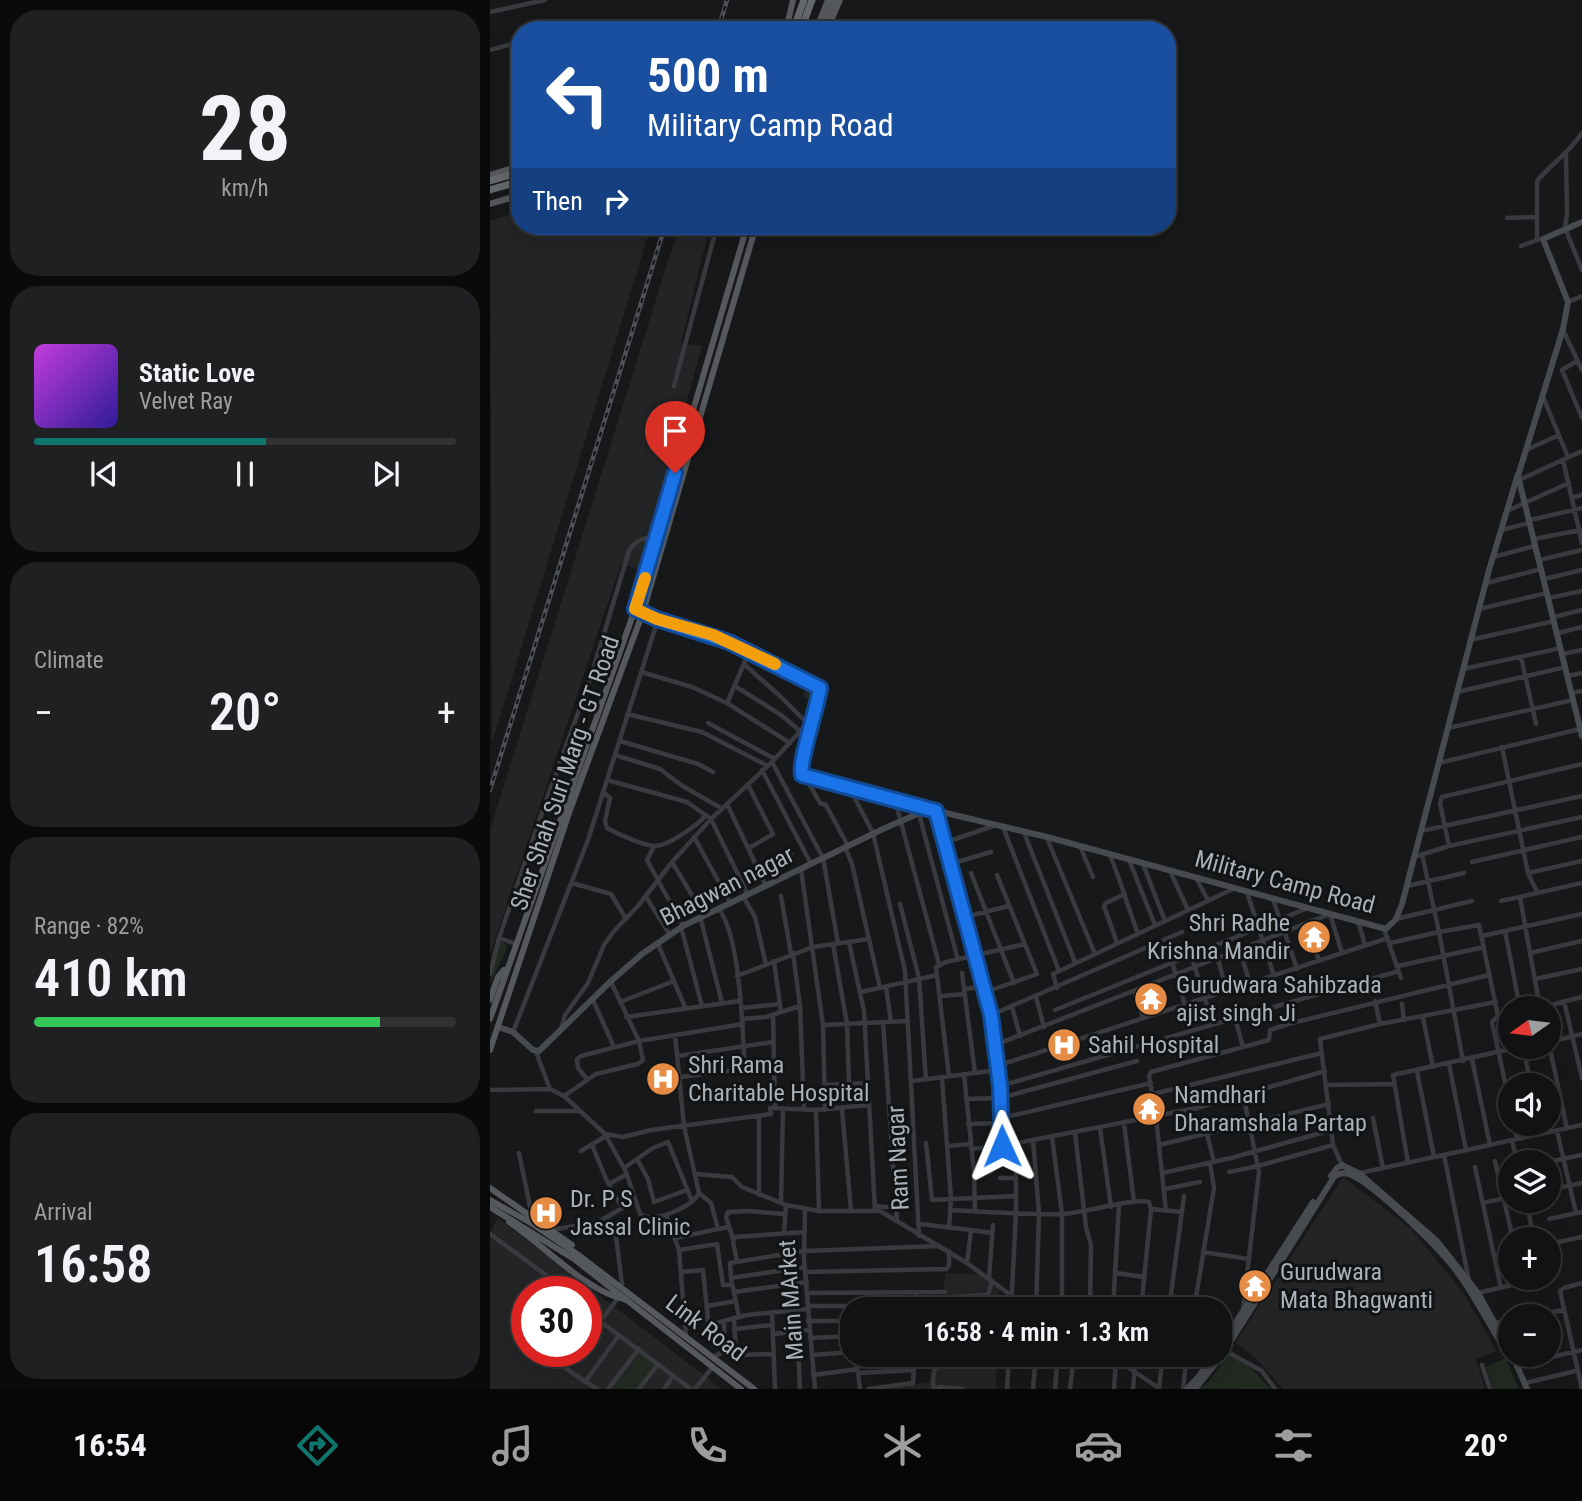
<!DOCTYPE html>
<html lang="en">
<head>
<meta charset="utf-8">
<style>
	body { margin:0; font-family:"Roboto Condensed",sans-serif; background:#1e2021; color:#f1f3f6; height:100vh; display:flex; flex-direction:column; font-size:26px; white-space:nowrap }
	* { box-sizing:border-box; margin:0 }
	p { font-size:23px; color:#9c9ea0 }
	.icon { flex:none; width:38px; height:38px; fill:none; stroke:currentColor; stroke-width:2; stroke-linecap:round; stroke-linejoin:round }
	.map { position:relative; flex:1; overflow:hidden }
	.drawer { display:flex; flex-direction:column; gap:10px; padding:10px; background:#090a0a; width:490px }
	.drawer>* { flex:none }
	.top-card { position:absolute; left:21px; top:21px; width:665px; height:214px; border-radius:28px; box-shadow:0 7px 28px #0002,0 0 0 2px #303233; background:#1a4fa0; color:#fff; overflow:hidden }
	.needle { width:46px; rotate:256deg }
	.tools { position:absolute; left:1008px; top:996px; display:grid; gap:14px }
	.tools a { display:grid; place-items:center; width:63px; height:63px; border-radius:50%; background:#111213; box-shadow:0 7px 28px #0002,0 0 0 2px #303233; font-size:35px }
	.speed { position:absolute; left:21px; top:1276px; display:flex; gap:14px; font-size:35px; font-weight:700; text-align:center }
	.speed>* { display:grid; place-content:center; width:91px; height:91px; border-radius:50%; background:#111213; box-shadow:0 7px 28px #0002,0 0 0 2px #303233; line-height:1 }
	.speed .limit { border:10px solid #d22; background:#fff; color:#111 }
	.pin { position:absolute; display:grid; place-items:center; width:60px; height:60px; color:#fff; margin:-72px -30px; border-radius:50% 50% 50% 0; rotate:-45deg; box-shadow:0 0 7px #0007 }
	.pin .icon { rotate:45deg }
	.me { position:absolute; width:77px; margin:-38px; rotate:359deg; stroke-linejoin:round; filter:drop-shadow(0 0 5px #0008) }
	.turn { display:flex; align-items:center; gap:24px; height:147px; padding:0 21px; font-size:32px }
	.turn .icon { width:91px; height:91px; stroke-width:2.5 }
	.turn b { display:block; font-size:49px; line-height:60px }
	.then { display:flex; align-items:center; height:66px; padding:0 21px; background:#0003; gap:14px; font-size:26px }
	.big { font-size:52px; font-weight:600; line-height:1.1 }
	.drawer .tile { flex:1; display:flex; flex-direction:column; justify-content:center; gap:10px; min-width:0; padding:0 24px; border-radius:28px; background:#1e2021 }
	.drawer .dial { align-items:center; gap:0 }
	.dial b { font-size:91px; line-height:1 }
	.song { display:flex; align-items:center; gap:21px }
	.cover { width:84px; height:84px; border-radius:10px; background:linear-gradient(135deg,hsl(290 70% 55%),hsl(250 70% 35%)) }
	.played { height:7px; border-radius:4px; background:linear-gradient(90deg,#0f766e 55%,#303233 55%) }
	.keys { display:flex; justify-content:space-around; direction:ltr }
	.heat { display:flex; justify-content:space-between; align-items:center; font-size:38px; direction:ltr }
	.charge { height:10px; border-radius:5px; background:linear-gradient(90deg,#34c759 82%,#303233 0) }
	.trip { position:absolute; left:350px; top:1297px; width:392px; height:70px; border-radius:28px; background:#111213; box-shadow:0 7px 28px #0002,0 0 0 2px #303233; font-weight:600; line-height:70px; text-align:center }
	.menu { display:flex; height:112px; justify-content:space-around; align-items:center; background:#070708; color:#9c9ea0 }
	.menu .icon { width:49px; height:49px }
	.menu .selected { color:#0f766e }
	.menu b { font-size:32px; color:#f1f3f6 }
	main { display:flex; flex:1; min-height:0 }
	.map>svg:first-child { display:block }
</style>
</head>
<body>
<main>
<section class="drawer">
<div class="tile dial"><b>28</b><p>km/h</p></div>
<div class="tile">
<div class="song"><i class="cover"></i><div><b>Static Love</b><p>Velvet Ray</p></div></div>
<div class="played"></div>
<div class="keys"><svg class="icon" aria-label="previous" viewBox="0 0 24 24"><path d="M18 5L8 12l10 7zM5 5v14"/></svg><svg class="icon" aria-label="pause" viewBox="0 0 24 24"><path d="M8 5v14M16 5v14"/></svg><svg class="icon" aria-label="next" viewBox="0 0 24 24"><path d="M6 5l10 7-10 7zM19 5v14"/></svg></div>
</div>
<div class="tile"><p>Climate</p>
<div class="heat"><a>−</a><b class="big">20°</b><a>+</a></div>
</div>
<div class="tile"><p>Range · 82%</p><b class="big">410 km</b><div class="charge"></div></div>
<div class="tile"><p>Arrival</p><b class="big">16:58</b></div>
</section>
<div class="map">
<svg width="1092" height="1389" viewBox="0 0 1092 1389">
	<rect width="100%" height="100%" fill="#171819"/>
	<path fill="#232426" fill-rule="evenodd" d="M30,211V226H161L2,743L0,221Z
		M189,226H220L191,343L212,346L150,569L131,564L0,954V830Z
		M306,679L328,690L324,705L313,696L316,690L303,685Z
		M853,1177L921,1229L974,1294L1007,1351L986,1359L995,1389H793L766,1358L745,1343Z
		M8,1218L232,1389H0V1233ZM37,1292H96V1351H37Z
		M456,1273L491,1275L509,1290L508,1309H450Z
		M444,1355H507L506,1389H390L440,1382Z"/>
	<path fill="#222921" d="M11,941L17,945L16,951L0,983L8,945Z
		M739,1352L762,1369L781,1389H709L720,1380Z
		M150,1355L164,1365L149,1389H124Z
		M1016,1358L1029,1389H1003L996,1367Z"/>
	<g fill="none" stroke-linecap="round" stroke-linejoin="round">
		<path stroke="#383a3e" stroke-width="4.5" d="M0,12L55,0
			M0,50L30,42
			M1076,155L1077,214L1075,228L1092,270
			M1017,218L1047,217
			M1047,240V181C1061,164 1080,152 1092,133
			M1031,246L1050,239
			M1078,302L1092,296
			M1073,330L1092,370
			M1087,361L1072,370L1092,418
			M184,386L227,226
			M1053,397L1078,457
			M1036,450L1069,435
			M1073,460L1092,543
			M1029,480L1092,451
			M1082,498L1092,495
			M1017,511L1079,483
			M1040,520L1092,508
			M1011,530L1039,523
			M1044,539L1091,530
			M1003,557L1045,546
			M1049,560L1092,550
			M1054,579L1092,570
			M996,583L1051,569
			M1059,598L1092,591
			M145,609L168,619L239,642L330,688L321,731L311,768
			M989,609L1057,593
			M1064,617L1092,610
			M1068,633L1092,627
			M980,640L1064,621
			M1073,654L1092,650
			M1031,657L1046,724
			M255,665L291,697L318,724
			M973,669L1071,648
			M151,672L202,687L237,703L300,743
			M1077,676L1092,673
			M245,686L291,715L311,732
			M967,692L1076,667
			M1082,693L1092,691
			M237,703L259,652
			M137,714L212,732L278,766
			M218,723L285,759
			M958,728L1083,700
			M130,741L208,764L223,772
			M1012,747L1038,873L1047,892
			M125,755L170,769L191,785L231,808
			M282,762L333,858L348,943
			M949,763L1090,729
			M272,770L321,864
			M314,775L330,803L336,805L358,846
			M117,780L197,802L221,819L258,895
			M63,784L84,781
			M258,785L283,834L259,848
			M360,789L383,833L415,971L429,1236
			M113,792L120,798L115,821L117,828C128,834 152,845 164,846C177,847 208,825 216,815
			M405,800L449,964
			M56,801L100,680L139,551C146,540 153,537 166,538
			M237,804L276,886
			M446,811L501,1015L510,1086L512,1146L707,1108L835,1071
			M429,814L468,960
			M513,827L569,971
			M533,830L585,962
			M931,831L1092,796
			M204,837L241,904
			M557,838L605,954
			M454,843L506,825
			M164,846L157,860L193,926
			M590,846L603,877
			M959,846L950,803L952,797L1092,764
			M355,847L362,864L390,988
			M932,854L949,932L989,925L1008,1016L1020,1014
			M620,855C631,882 638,907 648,934
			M927,856L959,846L1092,817
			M639,860L665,925
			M182,862L214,915
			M982,862L1092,837
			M460,864L501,852
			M653,864L675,921
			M269,869L301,854
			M311,869L333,1025L335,1110
			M680,871L698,910
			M481,873L524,983
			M1038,873L1092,861
			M706,878L718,900
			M82,883L121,894L136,919
			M917,886L974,873
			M757,892L784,976
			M291,896L301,954
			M156,897L180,935
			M1030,897L1050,1008
			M254,898L265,917L276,965
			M783,899L790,920
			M1011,901L1092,883
			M410,904L429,978L436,1080
			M229,909C251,939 252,1029 255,1067
			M840,914L852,953
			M210,916L232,1003
			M475,917L519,906
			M906,919L982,901
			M868,921L875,945
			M818,924L829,961
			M191,927L212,1006
			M894,929L911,978
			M1015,931L1030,1008
			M795,933L807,969
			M992,936L1092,914
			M359,942L374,1011L385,1210
			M627,943L614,906L616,903L635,894
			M900,943L949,932L973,1061
			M26,944L9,938L56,801L72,816
			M168,944L195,1007
			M343,944L357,1024L359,1084
			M750,950L760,984
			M303,953L310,1006L314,1109
			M1040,953L1092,941
			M701,955L723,1024
			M728,959L737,992
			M284,961L291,1012
			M682,962L695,1005
			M908,966L994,947
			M472,973L485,1073
			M0,974L9,938
			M247,976L323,947L379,939
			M1045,979L1092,969
			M396,987L401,1022
			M567,988L563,974L743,889
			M475,989L494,986
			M371,992L447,975
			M496,992L547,974L507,875
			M645,992L653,1018
			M451,996L475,994
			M546,997L554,1027
			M103,1000L124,1047
			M885,1001L890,1024
			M1074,1001L1092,1078
			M130,1002L184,981
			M912,1004L914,1020
			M522,1007L530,1036
			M251,1008L290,1004
			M1049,1008L1092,997
			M565,1010L818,908
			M283,1015L285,1108
			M501,1015L692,932
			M1008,1016L1002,1022L1020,1105
			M136,1017L250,1001
			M745,1018L753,1047
			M933,1018L943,1067
			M252,1019L276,1017L310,1006
			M393,1022L407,1220
			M333,1025L418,1021
			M71,1029L75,1015L98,983L114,945L124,931L148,906L182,862L221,819L282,762L324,716
			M23,1032L98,840L168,619
			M1059,1042L1092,1034
			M1059,1044L1077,1129
			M505,1045L840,914
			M1033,1046L1041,1085
			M46,1052L60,1089
			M188,1056L283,1042
			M982,1059L1000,1145
			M959,1064L976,1150
			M507,1066L898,938
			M927,1071L944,1157
			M474,1074L484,1172L485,1211
			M459,1076L446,967L456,962L535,944
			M190,1077L284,1065
			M452,1078L461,1199L459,1228
			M97,1079L88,1068L87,1059L91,1056L149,1041L253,1024
			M422,1081L508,1070
			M334,1085L378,1083
			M837,1085L903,1084
			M510,1086L909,971
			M0,1090L60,1089L74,1096L115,1134L136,1172L150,1214C163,1224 203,1207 209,1193L194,1126L185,1035
			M663,1094L832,1053
			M74,1096L106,1074L148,1064L153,1060L149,1041L121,982
			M476,1099L510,1098L647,1061
			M352,1109L361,1211
			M326,1110L329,1211
			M46,1111H90
			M269,1116V1195
			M512,1118L661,1083
			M883,1118L893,1168
			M634,1123L644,1202
			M478,1124L512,1123
			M1024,1124L1027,1139
			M1049,1124L1052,1134
			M610,1128L621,1207
			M1067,1131L1086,1213
			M585,1133L596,1227L601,1245L600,1309
			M116,1134L133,1137L161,1130L281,1114L280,1108L326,1110L379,1105
			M717,1134L724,1162
			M562,1137L572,1214V1309
			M543,1140L549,1214L546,1309
			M1022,1140L1027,1162
			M436,1143L442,1200L526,1196
			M102,1145L116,1179L132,1208
			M669,1145L839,1104
			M458,1146L480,1144
			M481,1149L512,1146
			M91,1151L116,1136
			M29,1153L42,1216
			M954,1155L979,1281
			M147,1159L158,1179L164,1202L197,1190
			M1005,1161L1023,1239
			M1057,1162L1092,1155
			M918,1163L903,1075L1034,1046
			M852,1165L843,1145L830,1039L890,1024L1006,1002
			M985,1167L1011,1288
			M134,1168L163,1148L178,1142L202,1201
			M484,1172L502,1171
			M739,1172L768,1166L843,1145
			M672,1173L741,1158L842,1130
			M870,1173L1092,1125
			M205,1174L242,1177L252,1187L296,1205L329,1211H390L477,1263L522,1296L544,1309
			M510,1178H526
			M119,1184L137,1174
			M675,1189L710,1182
			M1059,1190L1092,1183
			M209,1193L221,1203L228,1229
			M1036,1200L1044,1239
			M291,1203L293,1108
			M993,1203L1020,1197
			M385,1206L406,1208
			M315,1209L314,1259L325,1389
			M661,1209L692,1212
			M461,1210C498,1212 535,1215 572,1214C594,1213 643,1198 659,1202L661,1209L660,1220L651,1309
			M676,1211L666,1117L659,1076L661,1072L779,1040L780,1030L798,1024L999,975
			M176,1215L189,1250L196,1336
			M117,1217L126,1237L132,1284
			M1059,1219L1092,1212
			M430,1224L481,1230L477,1263
			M61,1230L108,1222L145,1201
			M481,1230L502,1233
			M294,1232L296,1205
			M0,1234L79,1292
			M185,1238L238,1227
			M243,1239L236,1217L238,1212L258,1211L295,1214
			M1059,1244L1092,1237
			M189,1250L227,1244L233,1285H242
			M713,1252L759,1259
			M1005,1256L1020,1252
			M247,1261L243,1242L245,1237L314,1232
			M192,1272L213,1270L218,1319L222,1324L257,1315L318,1309
			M315,1272L456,1269L459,1266V1251
			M626,1273L654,1277
			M241,1278L315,1267
			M499,1278L503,1225
			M244,1292L317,1282
			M318,1293L455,1292
			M426,1293V1309
			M988,1293L1050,1278
			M96,1304L114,1317
			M217,1306L246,1301
			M318,1306H426
			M463,1309L464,1297L498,1295L502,1281
			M521,1309L526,1213V1145
			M623,1309L629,1205
			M679,1309L694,1196
			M704,1309L724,1188L720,1163
			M753,1309L769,1172L753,1094
			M282,1312L285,1389
			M1040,1316L1074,1310
			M249,1317L241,1278L240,1263L314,1251L450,1246
			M244,1318L246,1355L284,1354
			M195,1321L218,1319
			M318,1321H362
			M111,1322L201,1389
			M234,1322L235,1352
			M1005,1323L1020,1320
			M244,1329L282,1325
			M283,1334L319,1330
			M1059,1335L1064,1334
			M320,1338L362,1336
			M96,1340L128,1298
			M308,1345L310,1389
			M734,1350L772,1371L785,1389
			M88,1351L75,1368L107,1389
			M366,1354L370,1389
			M618,1354L669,1388
			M322,1355L362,1352
			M224,1357L232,1352L245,1351
			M992,1365L1000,1389
			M1027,1365L1092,1350
			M368,1373L424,1370
			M323,1375L368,1369
			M95,1382L129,1335
			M1035,1383L1086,1371
			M669,1388L673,1354
			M118,1389L149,1349
			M149,1389L168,1364
			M174,1389L183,1376
			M205,1389L222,1368
			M378,1389L423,1383L425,1354
			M444,1389C441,1373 445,1365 457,1354
			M445,1389L450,1387L473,1389
			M517,1389L519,1354
			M543,1389L546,1354
			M565,1389L568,1354
			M580,1389L584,1354
			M624,1389L626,1359
			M643,1389L646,1354
			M693,1389L697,1354
			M1092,1389L1070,1291L1074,1288L1092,1283"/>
		<path stroke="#474a4e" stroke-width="6" d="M1092,222L1053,239L1078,302L1073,329L1028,476L1092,736
			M311,768L314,775L439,809L557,837L896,929L906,919L912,904L999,570L1028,474
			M8,1027L23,1032L43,1050L49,1051L121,981L152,954L193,926L395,828L439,809
			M841,1176L847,1168L852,1165L870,1174L947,1241L988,1293L1019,1349
			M730,1347L823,1202
			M1022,1354L1037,1389
			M697,1389L709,1376L724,1354
			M705,1389L731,1357L844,1177C849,1173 853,1172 859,1174C883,1183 947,1246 964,1268C983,1292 996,1320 1013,1346L1019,1347"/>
		<path stroke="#55585c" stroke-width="6" d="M296,30L303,0
			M326,30L338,0
			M332,30L344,0
			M337,30L350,0
			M0,175L30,166
			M0,204L30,195
			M0,1000L8,977L14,970
			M0,1019L145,609L257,226
			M0,1050L79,813L153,612L266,226
			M0,1188L82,1245
			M0,1200L41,1223L87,1254L264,1389
			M0,1207L84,1259L251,1389
			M19,1222C54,1245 97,1293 137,1300"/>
		<path stroke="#65696e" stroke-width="7" d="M303,30L314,0
			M311,30L322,0
			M0,181L30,172
			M0,190L30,181"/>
		<g stroke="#4e5155" stroke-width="4.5">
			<path id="rail" d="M228,30L237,0
				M0,790L175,226"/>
		</g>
		<use href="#rail" stroke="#121314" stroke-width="2" stroke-dasharray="5" stroke-linecap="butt"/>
	</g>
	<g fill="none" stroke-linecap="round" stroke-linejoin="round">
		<g stroke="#114b97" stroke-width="18">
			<path id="route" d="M185,473L145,609L167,619L239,642L330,688C328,705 308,764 312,775L446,811L501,1015L510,1086L512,1146"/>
		</g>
		<use href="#route" stroke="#1a73e8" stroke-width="12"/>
		<path stroke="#f59e0b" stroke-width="12" d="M155,578L145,609L167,619L223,635L285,664"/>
	</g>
	<defs>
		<g id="temple-disc" transform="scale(1.75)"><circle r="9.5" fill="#e58b43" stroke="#121314"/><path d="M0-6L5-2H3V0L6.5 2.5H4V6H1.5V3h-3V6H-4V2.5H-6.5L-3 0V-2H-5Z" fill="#fff"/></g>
		<g id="hospital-disc" transform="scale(1.75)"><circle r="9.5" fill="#e58b43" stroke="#121314"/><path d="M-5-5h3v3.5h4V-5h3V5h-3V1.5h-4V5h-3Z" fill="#fff"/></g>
	</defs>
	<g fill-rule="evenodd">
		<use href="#temple-disc" x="824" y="937"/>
		<use href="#temple-disc" x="661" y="999"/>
		<use href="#hospital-disc" x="574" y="1045"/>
		<use href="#hospital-disc" x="173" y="1079"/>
		<use href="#temple-disc" x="659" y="1109"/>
		<use href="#hospital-disc" x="56" y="1213"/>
		<use href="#temple-disc" x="765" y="1286"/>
	</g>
	<g text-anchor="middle" stroke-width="6" stroke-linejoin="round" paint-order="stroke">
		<g font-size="24" fill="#aab1b8" stroke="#121314">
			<text transform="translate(75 773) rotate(-71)" y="8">Sher Shah Suri Marg - GT Road</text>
			<text transform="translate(795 882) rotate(15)" y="8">Military Camp Road</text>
			<text transform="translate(237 886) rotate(-27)" y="8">Bhagwan nagar</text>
			<text transform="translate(408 1158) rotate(-93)" y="8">Ram Nagar</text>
			<text transform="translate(301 1300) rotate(-94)" y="8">Main MArket</text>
			<text transform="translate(216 1328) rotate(37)" y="8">Link Road</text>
		</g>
		<g font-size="24" fill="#aab1b8" stroke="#121314" text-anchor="start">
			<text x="800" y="931" text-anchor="end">Shri Radhe<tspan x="800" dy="28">Krishna Mandir</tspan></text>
			<text x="686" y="993">Gurudwara Sahibzada<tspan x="686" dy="28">ajist singh Ji</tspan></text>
			<text x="598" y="1053">Sahil Hospital</text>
			<text x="198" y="1073">Shri Rama<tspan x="198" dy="28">Charitable Hospital</tspan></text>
			<text x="684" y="1103">Namdhari<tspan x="684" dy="28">Dharamshala Partap</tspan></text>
			<text x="80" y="1207">Dr. P S<tspan x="80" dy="28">Jassal Clinic</tspan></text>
			<text x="790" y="1280">Gurudwara<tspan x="790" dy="28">Mata Bhagwanti</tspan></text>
		</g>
	</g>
</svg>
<div class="tools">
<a><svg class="needle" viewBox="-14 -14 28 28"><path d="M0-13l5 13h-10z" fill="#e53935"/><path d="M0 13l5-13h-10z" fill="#9c9ea0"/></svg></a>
<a><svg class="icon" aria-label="sound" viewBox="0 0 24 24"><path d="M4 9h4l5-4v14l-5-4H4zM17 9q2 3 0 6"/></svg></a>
<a><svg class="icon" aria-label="layers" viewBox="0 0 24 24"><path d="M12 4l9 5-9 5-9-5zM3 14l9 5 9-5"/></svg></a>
<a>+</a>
<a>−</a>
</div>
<div class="speed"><div class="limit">30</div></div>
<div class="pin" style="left:185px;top:473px;background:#d93025"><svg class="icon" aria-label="arrive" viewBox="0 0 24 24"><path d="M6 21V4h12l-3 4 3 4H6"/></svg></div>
<svg class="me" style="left:512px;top:1146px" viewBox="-20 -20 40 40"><path d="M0-17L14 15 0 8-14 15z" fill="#1a73e8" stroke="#fff" stroke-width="4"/></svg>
<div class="trip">16:58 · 4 min · 1.3 km</div>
<div class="top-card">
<div class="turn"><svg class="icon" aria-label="left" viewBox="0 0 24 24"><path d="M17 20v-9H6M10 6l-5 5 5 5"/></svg><div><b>500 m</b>Military Camp Road</div></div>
<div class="then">Then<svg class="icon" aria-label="right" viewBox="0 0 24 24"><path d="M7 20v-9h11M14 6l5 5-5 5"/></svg></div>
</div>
</div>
</main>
<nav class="menu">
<b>16:54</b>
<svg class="icon selected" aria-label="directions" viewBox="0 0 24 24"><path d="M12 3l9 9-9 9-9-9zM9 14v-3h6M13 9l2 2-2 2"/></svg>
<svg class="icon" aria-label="music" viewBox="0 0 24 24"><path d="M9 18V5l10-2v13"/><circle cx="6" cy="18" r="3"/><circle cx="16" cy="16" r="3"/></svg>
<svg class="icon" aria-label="phone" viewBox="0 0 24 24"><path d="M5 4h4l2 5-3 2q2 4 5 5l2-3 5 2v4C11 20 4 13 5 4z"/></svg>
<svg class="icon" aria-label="climate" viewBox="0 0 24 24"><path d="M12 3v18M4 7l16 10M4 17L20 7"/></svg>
<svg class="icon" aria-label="car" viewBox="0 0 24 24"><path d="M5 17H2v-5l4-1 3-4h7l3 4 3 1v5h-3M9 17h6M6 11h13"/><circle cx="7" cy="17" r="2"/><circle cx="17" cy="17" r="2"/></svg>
<svg class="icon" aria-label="filters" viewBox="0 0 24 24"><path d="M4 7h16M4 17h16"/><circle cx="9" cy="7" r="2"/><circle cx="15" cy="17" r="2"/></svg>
<b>20°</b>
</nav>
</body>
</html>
